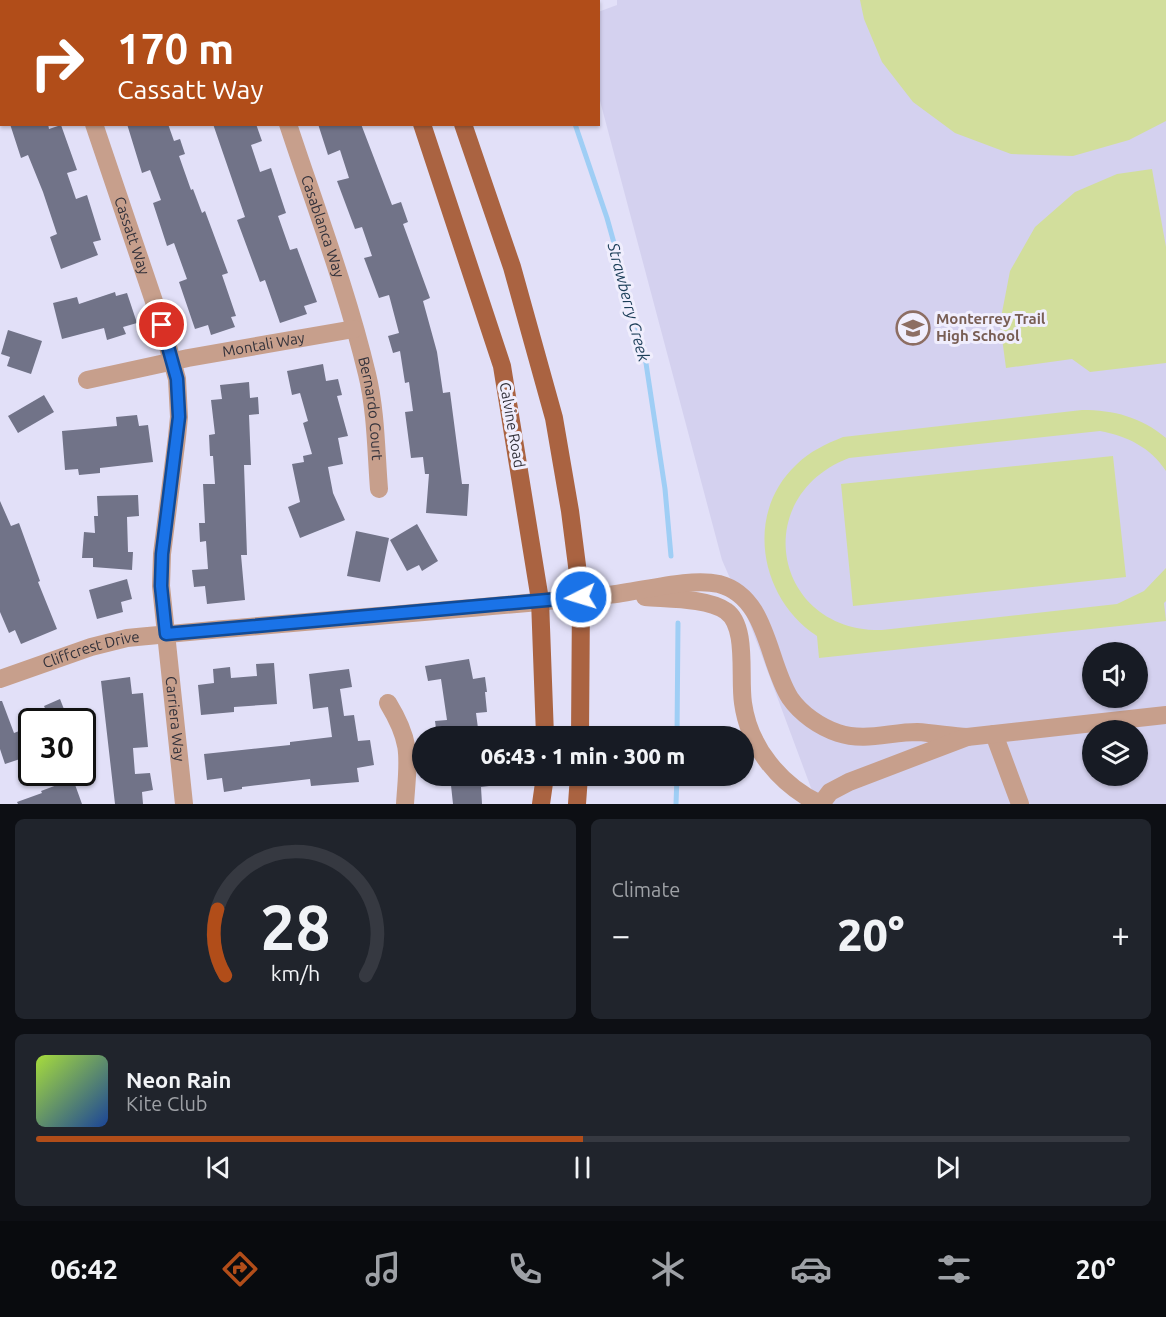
<!DOCTYPE html>
<html lang="en">
<head>
<meta charset="utf-8">
<style>
	body { margin:0; font-family:Ubuntu,sans-serif; background:#20242c; color:#f1f3f6; height:100vh; display:flex; flex-direction:column; font-size:22px; white-space:nowrap }
	* { box-sizing:border-box; margin:0 }
	p { font-size:20px; color:#9ea1a6 }
	.icon { flex:none; width:33px; height:33px; fill:none; stroke:currentColor; stroke-width:2; stroke-linecap:round; stroke-linejoin:round }
	.map { position:relative; height:804px; overflow:hidden }
	.drawer { display:flex; flex-direction:column; gap:15px; padding:15px; background:#0d0f14; flex:1 }
	.drawer>* { flex:none }
	.guide { position:absolute; left:0px; top:0px; width:600px; height:126px; box-shadow:0 2px 4px #0004; background:#b14d19; color:#fff; overflow:hidden }
	.controls { position:absolute; left:1082px; top:642px; display:grid; gap:12px }
	.controls a { display:grid; place-items:center; width:66px; height:66px; border-radius:50%; background:#171b24; box-shadow:0 2px 4px #0004; font-size:30px }
	.speed { position:absolute; left:18px; top:708px; display:flex; gap:12px; font-size:30px; font-weight:700; text-align:center }
	.speed>* { display:grid; place-content:center; width:78px; height:78px; border-radius:50%; background:#171b24; box-shadow:0 2px 4px #0004; line-height:1 }
	.speed .limit { border:3px solid #111; border-radius:9px; background:#fff; color:#111 }
	.pin { position:absolute; display:grid; place-items:center; width:51px; height:51px; color:#fff; margin:-26px; border:3px solid #fff; border-radius:50%; box-shadow:0 2px 6px #0007 }
	.me { position:absolute; width:66px; margin:-33px; rotate:265deg; stroke-linejoin:round; filter:drop-shadow(0 0 4px #0008) }
	.turn { display:flex; align-items:center; gap:21px; height:126px; padding:0 18px; font-size:27px }
	.turn .icon { width:78px; height:78px; stroke-width:2.5 }
	.turn b { display:block; font-size:42px; line-height:51px }
	.big { font-size:45px; font-weight:800; line-height:1.1 }
	.drawer .card { flex:1; display:flex; flex-direction:column; justify-content:center; gap:9px; min-width:0; padding:0 21px; border-radius:9px; background:#20242c }
	.drawer .dial { align-items:center; gap:0 }
	.dial svg { height:156px; overflow:visible; fill:none; stroke:#363941; stroke-width:7; stroke-linecap:round; text-anchor:middle }
	.dial text { fill:#f1f3f6; stroke:none }
	.song { display:flex; align-items:center; gap:18px }
	.cover { width:72px; height:72px; border-radius:9px; background:linear-gradient(135deg,hsl(80 70% 55%),hsl(220 70% 35%)) }
	.played { height:6px; border-radius:3px; background:linear-gradient(90deg,#b14d19 50%,#363941 50%) }
	.keys { display:flex; justify-content:space-around; direction:ltr }
	.heat { display:flex; justify-content:space-between; align-items:center; font-size:33px; direction:ltr }
	.drawer .tiles { flex:1; display:grid; gap:15px; grid-template-columns:1fr 1fr }
	.card:last-child { grid-column:span 2 }
	.trip { position:absolute; left:412px; top:726px; width:342px; height:60px; border-radius:30px; background:#171b24; box-shadow:0 2px 4px #0004; font-weight:800; line-height:60px; text-align:center }
	.tab-bar { display:flex; height:96px; justify-content:space-around; align-items:center; background:#090b0e; color:#9ea1a6 }
	.tab-bar .icon { width:42px; height:42px }
	.tab-bar .selected { color:#b14d19 }
	.tab-bar b { font-size:27px; color:#f1f3f6 }
	.map>svg:first-child { display:block }
</style>
</head>
<body>
<div class="map">
<svg width="1166" height="804" viewBox="0 0 1166 804">
	<rect width="100%" height="100%" fill="#e2e0f8"/>
	<path fill="#d4d1ef" fill-rule="evenodd" d="M617,0H1166V804H817L750,624L722,560L599,97L598,12L617,5ZM1092,652H1137V698H1092ZM1092,730H1137V776H1092Z"/>
	<path fill="#d2de9c" d="M860,0H1166V121L1129,140L1073,156L1011,154L955,133L913,102L882,62L864,19Z
		M1152,169L1166,247V363L1090,372L1072,359L1006,368L1000,323L1010,271L1035,227L1075,192L1117,174Z
		M1082,410C1114,410 1141,417 1166,438V471C1150,447 1127,436 1100,431L849,458C748,497 774,632 882,630L1117,604L1144,591L1166,568V601L1164,603L1166,621L819,658L817,636C760,599 744,514 796,465C810,451 826,444 843,437Z
		M1113,456L1126,577L853,606L841,484Z"/>
	<g fill="none" stroke-linecap="round" stroke-linejoin="round">
		<path stroke="#9fcef5" stroke-width="5" d="M532,0L533,2
			M575,124L607,218L644,350L665,489L671,556
			M677,736L678,623
			M676,804L677,776"/>
	</g>
	<path fill="#717388" d="M10,124H48L49,129L61,125L77,170L67,173L76,199L87,195L101,240L93,242L98,255L61,269L50,237L57,234L43,192L28,155L21,158Z
		M127,124H168L174,141L180,139L185,154L179,156L191,190L193,189L202,213L205,211L228,273L222,275L236,316L231,317L235,327L211,335L208,325L195,329L179,282L187,279L174,243L167,246L153,203L161,200L150,170L142,173Z
		M213,124H256L262,141L251,145L260,172L271,168L286,213L278,216L290,250L297,248L317,302L304,306L307,314L280,323L265,280L260,282L237,220L245,217Z
		M318,124H361L392,205L401,202L408,222L403,224L430,298L423,301L437,352L443,393L450,392L462,484H469L467,516L426,513L429,474H425L423,457L411,458L405,412L413,411L409,382L405,383L400,351L393,353L388,336L399,333L389,295L379,298L364,258L372,256L362,227L355,229L337,181L349,178L340,150L328,155Z
		M115,292L116,296L127,293L137,323L123,327L126,334L107,340L104,328L62,339L53,303L77,297L79,304Z
		M8,330L42,341L31,374L7,366L10,357L1,354Z
		M323,364L326,381L338,379L342,395L337,396L348,436L338,438L343,464L328,467L333,493L345,520L300,538L288,507L300,502L292,464L304,462L303,456L312,454L303,423L308,421L300,393L292,395L287,371Z
		M249,382L250,398L258,397L259,414L249,415L251,465H244L247,555H241L245,600L207,604L205,586L194,587L192,570L208,569L206,541L200,542L199,523H205L203,484H215L213,456H210L209,435L215,434L211,400L222,399L220,385Z
		M44,395L54,412L18,433L8,416Z
		M137,415L139,426L148,425L153,462L100,468V473L79,475L78,469L65,470L62,431L117,426L116,417Z
		M138,495L139,516L127,517L128,552H133L132,570L93,567V558H82L84,532L95,533L94,516H98L97,496Z
		M0,501L11,526L19,523L40,581L38,582L57,629L21,644L15,630L9,633L0,612Z
		M417,524L438,561L422,571L419,565L407,571L390,540Z
		M356,531L389,538L380,582L347,576Z
		M127,579L132,599L121,602L123,612L97,619L89,590Z
		M469,659L473,679L485,677L487,692H485L487,712L476,713L479,736H437L435,721L447,720L441,679L428,681L425,666Z
		M274,663L277,704L234,707V712L201,715L198,685L214,683L213,669L230,667L231,678L257,676L256,664Z
		M349,669L352,687L340,689L344,716L354,715L358,741L370,740L374,765L357,768L359,782L311,786L310,779L242,787V789L224,792L222,778L207,780L204,754L290,745V742L332,737L328,707L313,709L309,674Z
		M130,677L132,694L143,693L148,747L133,748L135,774L150,773L153,790L142,792L143,804H115L101,681Z
		M60,699L69,722H51L44,706Z
		M0,701H2L14,733L32,726V755L5,764L0,749Z
		M450,776H489V786L481,787L482,804H453Z
		M73,779L82,804H18L17,802L42,793L41,791Z"/>
	<g fill="none" stroke-linecap="round" stroke-linejoin="round">
		<g stroke="#c79f8c" stroke-width="18">
			<path d="M52,0V2"/>
			<path d="M246,0V2"/>
			<path id="s1" d="M94,124L162,325L177,379L179,417L177,437L162,554L161,586L184,804"/>
			<path id="s2" d="M288,124C315,206 347,290 367,374C376,411 376,451 379,489"/>
			<path id="s3" d="M87,380L188,358L354,329"/>
			<path d="M645,597C668,599 708,598 726,611C748,626 739,677 743,703C749,747 780,785 820,804"/>
			<path id="s4" d="M0,679L91,647L127,638C287,622 448,612 608,595C640,592 689,577 719,584C768,597 767,662 790,698C801,714 820,727 838,733C865,742 890,732 917,732C934,733 951,736 967,737"/>
			<path d="M388,703C413,744 408,759 405,804"/>
			<path d="M994,734L1020,804"/>
			<path d="M821,804L830,792L849,782L967,737L1166,715"/>
		</g>
		<path stroke="#aa6341" stroke-width="18" d="M381,0V2
			M420,0L421,2
			M422,124L502,366L540,600L545,736
			M463,124L512,267L554,418L570,511L581,597L580,736
			M541,804L545,776
			M577,804L579,776"/>
	</g>
	<g fill="none" stroke-linecap="round" stroke-linejoin="round">
		<g stroke="#114b97" stroke-width="15">
			<path id="route" d="M162,325L177,379L179,417L162,554L161,586L166,634L581,597"/>
		</g>
		<use href="#route" stroke="#1a73e8" stroke-width="10"/>
	</g>
	<defs>
		<g id="school-ring" transform="scale(1.725)"><circle r="9.5" fill="#f0eefd" stroke="#8d6e63" stroke-width="1.5"/><path d="M0-5L7-2L0 1L-7-2ZM-4 1L0 2.5L4 1V4Q0 6-4 4Z" fill="#8d6e63"/></g>
	</defs>
	<g fill-rule="evenodd">
		<use href="#school-ring" x="913" y="328"/>
	</g>
	<g text-anchor="middle" stroke-width="6" stroke-linejoin="round" paint-order="stroke">
		<g font-size="15" fill="#32313a" stroke="#f0eefd">
			<text dy="5" stroke="none"><textPath href="#s2" startOffset="108">Casablanca Way</textPath></text>
			<text dy="5" stroke="none"><textPath href="#s1" startOffset="118">Cassatt Way</textPath></text>
			<text dy="5" stroke="none"><textPath href="#s3" startOffset="180">Montali Way</textPath></text>
			<text dy="5" stroke="none"><textPath href="#s2" startOffset="297">Bernardo Court</textPath></text>
			<text transform="translate(512 425) rotate(80)" y="5">Calvine Road</text>
			<text dy="5" stroke="none"><textPath href="#s4" startOffset="96">Cliffcrest Drive</textPath></text>
			<text dy="5" stroke="none"><textPath href="#s1" startOffset="610">Carriera Way</textPath></text>
		</g>
		<g font-size="15" font-weight="bold" fill="#785e54" stroke="#f0eefd" text-anchor="start">
			<text x="936" y="324">Monterrey Trail<tspan x="936" dy="17">High School</tspan></text>
		</g>
		<g font-size="16" font-style="italic" fill="#1b3e58" stroke="#f0eefd">
			<text transform="translate(629 302) rotate(75)" y="6">Strawberry Creek</text>
		</g>
	</g>
</svg>
<div class="controls">
<a><svg class="icon" aria-label="sound" viewBox="0 0 24 24"><path d="M4 9h4l5-4v14l-5-4H4zM17 9q2 3 0 6"/></svg></a>
<a><svg class="icon" aria-label="layers" viewBox="0 0 24 24"><path d="M12 4l9 5-9 5-9-5zM3 14l9 5 9-5"/></svg></a>
</div>
<div class="speed"><div class="limit">30</div></div>
<div class="pin" style="left:162px;top:325px;background:#d93025"><svg class="icon" aria-label="arrive" viewBox="0 0 24 24"><path d="M6 21V4h12l-3 4 3 4H6"/></svg></div>
<svg class="me" style="left:581px;top:597px" viewBox="-20 -20 40 40"><circle r="17" fill="#1a73e8" stroke="#fff" stroke-width="3"/><path d="M0-11L8 9 0 5-8 9z" fill="#fff"/></svg>
<div class="trip">06:43 · 1 min · 300 m</div>
<div class="guide">
<div class="turn"><svg class="icon" aria-label="right" viewBox="0 0 24 24"><path d="M7 20v-9h11M14 6l5 5-5 5"/></svg><div><b>170 m</b>Cassatt Way</div></div>
</div>
</div>
<section class="drawer">
<div class="tiles">
<div class="card dial"><svg viewBox="0 0 100 80">
<path d="M14 69A42 42 0 1 1 86 69"/>
<path d="M14 69A42 42 0 0 1 10 35" stroke="#b14d19"/>
<text x="50" y="56" font-size="32" font-weight="700">28</text>
<text x="50" y="72" font-size="11">km/h</text>
</svg></div>
<div class="card"><p>Climate</p>
<div class="heat"><a>−</a><b class="big">20°</b><a>+</a></div>
</div>
<div class="card">
<div class="song"><i class="cover"></i><div><b>Neon Rain</b><p>Kite Club</p></div></div>
<div class="played"></div>
<div class="keys"><svg class="icon" aria-label="previous" viewBox="0 0 24 24"><path d="M18 5L8 12l10 7zM5 5v14"/></svg><svg class="icon" aria-label="pause" viewBox="0 0 24 24"><path d="M8 5v14M16 5v14"/></svg><svg class="icon" aria-label="next" viewBox="0 0 24 24"><path d="M6 5l10 7-10 7zM19 5v14"/></svg></div>
</div>
</div>
</section>
<nav class="tab-bar">
<b>06:42</b>
<svg class="icon selected" aria-label="directions" viewBox="0 0 24 24"><path d="M12 3l9 9-9 9-9-9zM9 14v-3h6M13 9l2 2-2 2"/></svg>
<svg class="icon" aria-label="music" viewBox="0 0 24 24"><path d="M9 18V5l10-2v13"/><circle cx="6" cy="18" r="3"/><circle cx="16" cy="16" r="3"/></svg>
<svg class="icon" aria-label="phone" viewBox="0 0 24 24"><path d="M5 4h4l2 5-3 2q2 4 5 5l2-3 5 2v4C11 20 4 13 5 4z"/></svg>
<svg class="icon" aria-label="climate" viewBox="0 0 24 24"><path d="M12 3v18M4 7l16 10M4 17L20 7"/></svg>
<svg class="icon" aria-label="car" viewBox="0 0 24 24"><path d="M5 17H2v-5l4-1 3-4h7l3 4 3 1v5h-3M9 17h6M6 11h13"/><circle cx="7" cy="17" r="2"/><circle cx="17" cy="17" r="2"/></svg>
<svg class="icon" aria-label="filters" viewBox="0 0 24 24"><path d="M4 7h16M4 17h16"/><circle cx="9" cy="7" r="2"/><circle cx="15" cy="17" r="2"/></svg>
<b>20°</b>
</nav>
</body>
</html>
